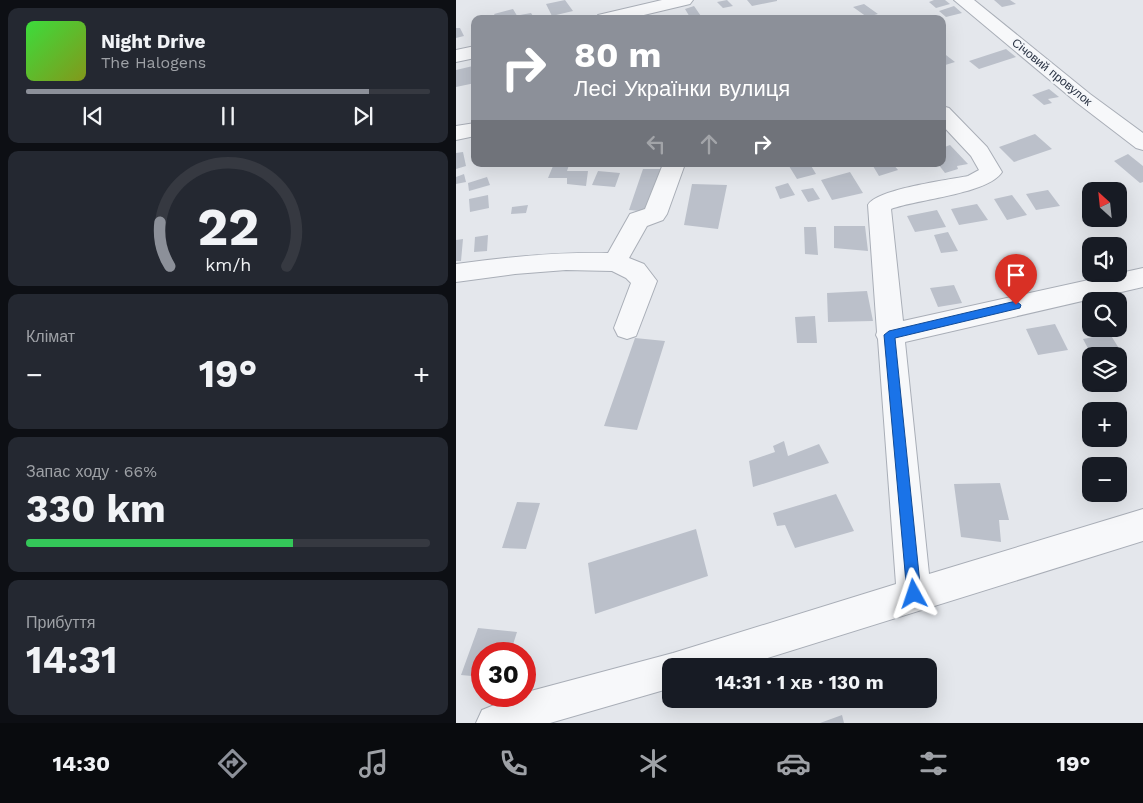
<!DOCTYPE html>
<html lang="uk">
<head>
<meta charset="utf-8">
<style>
	body { margin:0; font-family:"Work Sans",sans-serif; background:#242831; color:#f1f3f6; height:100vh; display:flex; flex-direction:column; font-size:19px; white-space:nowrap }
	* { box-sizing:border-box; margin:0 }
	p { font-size:16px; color:#9ea1a6 }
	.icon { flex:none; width:28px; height:28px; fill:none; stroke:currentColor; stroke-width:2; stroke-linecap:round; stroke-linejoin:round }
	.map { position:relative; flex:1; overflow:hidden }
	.panel { display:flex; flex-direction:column; gap:8px; padding:8px; background:#0d0f14; width:456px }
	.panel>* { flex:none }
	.top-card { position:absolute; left:15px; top:15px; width:475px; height:152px; border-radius:10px; box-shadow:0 5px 20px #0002; background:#8c9099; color:#fff; overflow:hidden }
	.needle { width:32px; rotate:333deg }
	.fabs { position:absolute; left:626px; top:182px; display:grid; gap:10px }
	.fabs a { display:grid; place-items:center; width:45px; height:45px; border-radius:10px; background:#171b24; box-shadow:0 5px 20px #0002; font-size:25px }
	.speed { position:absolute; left:15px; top:642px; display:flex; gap:10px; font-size:25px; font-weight:700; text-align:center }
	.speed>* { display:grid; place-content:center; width:65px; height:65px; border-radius:50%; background:#171b24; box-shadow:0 5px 20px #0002; line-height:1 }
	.speed .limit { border:8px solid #d22; background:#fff; color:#111 }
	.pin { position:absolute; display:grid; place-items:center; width:42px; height:42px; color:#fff; margin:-51px -21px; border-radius:50% 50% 50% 0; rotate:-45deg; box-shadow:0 0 5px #0007 }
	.pin .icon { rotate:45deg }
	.me { position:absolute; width:55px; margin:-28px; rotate:355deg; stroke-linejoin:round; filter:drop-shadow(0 0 4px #0008) }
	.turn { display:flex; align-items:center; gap:18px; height:105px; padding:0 20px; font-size:22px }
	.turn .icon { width:65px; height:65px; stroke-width:2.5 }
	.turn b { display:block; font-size:35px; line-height:42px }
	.lanes { display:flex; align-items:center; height:48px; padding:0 20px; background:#0003; justify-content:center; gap:25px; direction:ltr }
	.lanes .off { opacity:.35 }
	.big { font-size:38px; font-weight:700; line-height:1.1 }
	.panel .widget { flex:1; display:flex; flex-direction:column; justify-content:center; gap:8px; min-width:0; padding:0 18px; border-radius:10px; background:#242831 }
	.panel .dial { align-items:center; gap:0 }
	.dial svg { height:130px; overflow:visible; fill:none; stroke:#363941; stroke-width:7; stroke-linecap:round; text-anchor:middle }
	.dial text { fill:#f1f3f6; stroke:none }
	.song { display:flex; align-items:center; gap:15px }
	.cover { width:60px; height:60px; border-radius:8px; background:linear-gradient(135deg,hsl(120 70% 55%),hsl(70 70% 35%)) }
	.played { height:5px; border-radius:2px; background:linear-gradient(90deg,#8c9099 85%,#363941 85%) }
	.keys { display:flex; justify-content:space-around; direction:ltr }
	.heat { display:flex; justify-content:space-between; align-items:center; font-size:28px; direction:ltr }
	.charge { height:8px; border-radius:4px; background:linear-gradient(90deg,#34c759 66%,#363941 0) }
	.trip { position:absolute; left:206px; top:658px; width:275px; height:50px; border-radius:10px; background:#171b24; box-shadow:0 5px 20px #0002; font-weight:700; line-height:50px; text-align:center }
	.tab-bar { display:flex; height:80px; justify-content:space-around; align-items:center; background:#090b0e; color:#9ea1a6 }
	.tab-bar .icon { width:35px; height:35px }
	.tab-bar .current { color:#8c9099 }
	.tab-bar b { font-size:22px; color:#f1f3f6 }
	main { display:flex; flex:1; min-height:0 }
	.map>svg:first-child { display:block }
</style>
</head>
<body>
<main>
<section class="panel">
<div class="widget">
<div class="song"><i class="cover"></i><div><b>Night Drive</b><p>The Halogens</p></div></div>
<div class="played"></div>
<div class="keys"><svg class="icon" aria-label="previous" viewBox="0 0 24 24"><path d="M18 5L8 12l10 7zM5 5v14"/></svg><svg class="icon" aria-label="pause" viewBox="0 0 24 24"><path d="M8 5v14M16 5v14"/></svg><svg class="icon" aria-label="next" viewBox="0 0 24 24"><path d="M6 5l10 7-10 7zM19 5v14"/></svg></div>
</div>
<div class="widget dial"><svg viewBox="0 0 100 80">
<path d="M14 69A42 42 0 1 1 86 69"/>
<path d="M14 69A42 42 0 0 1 8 42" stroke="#8c9099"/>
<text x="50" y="56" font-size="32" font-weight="700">22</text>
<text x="50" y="72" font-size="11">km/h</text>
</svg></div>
<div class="widget"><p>Клімат</p>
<div class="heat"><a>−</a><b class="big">19°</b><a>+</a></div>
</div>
<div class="widget"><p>Запас ходу · 66%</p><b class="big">330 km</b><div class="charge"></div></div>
<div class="widget"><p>Прибуття</p><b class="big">14:31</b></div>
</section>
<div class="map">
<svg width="687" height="723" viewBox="0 0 687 723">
	<rect width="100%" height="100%" fill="#e4e7ec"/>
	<path fill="#bbc0ca" d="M109,0L117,11L96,16L90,4Z
		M271,0L277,6L267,8L261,2Z
		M291,0H321V1L296,6Z
		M478,0H489L494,4L480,8L473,2Z
		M538,0H554L560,4L546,7Z
		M408,4L422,14L411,17L397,7Z
		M238,6L247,19H235L229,9Z
		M498,6L506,13L490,17L483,11Z
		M57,9L63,19H41L38,14Z
		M75,13L79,19H66L64,15Z
		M0,28H4L8,36L0,38Z
		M550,49L560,57L523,69L513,61Z
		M486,52L499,62L486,66Z
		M17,66L19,83L0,87V70Z
		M593,89L603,97L592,99L596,103L588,105L576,95Z
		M579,134L596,149L558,162L543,147Z
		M494,145L512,164L501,166L502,169L489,173L482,164H486V148Z
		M7,152L10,166L0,169V153Z
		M672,154L687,166V182L684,183L658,161Z
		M341,164H354L360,174L341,179L333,166Z
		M409,164H437L442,170L423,176L417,166L412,167Z
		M113,165L111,171H132L130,186L111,184V178H92L97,166Z
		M187,169H212L196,212L173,210Z
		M142,171L164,173L159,187L136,185Z
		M394,172L407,193L376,200L365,180Z
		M8,174L10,182L0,184V177Z
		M31,177L34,185L13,191L12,183Z
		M332,183L339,195L324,199L319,187Z
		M236,184L271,185L262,229L228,225Z
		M357,188L364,199L352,202L345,190Z
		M592,190L604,206L580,210L570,194Z
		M32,195L33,208L14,212L13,199Z
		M556,195L571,215L551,220L538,199Z
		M521,204L532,220L503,225L495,209Z
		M72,205L70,213L55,214L56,207Z
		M481,210L490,227L459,232L451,216Z
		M378,226H409L412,251L378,248Z
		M348,227H360L362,255L349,254Z
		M492,232L502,251L485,253L478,235Z
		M32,235L31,251L18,252L19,237Z
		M7,239L5,261H0V240Z
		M564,258L576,279L556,282L543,262Z
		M498,285L506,303L482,307L474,288Z
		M411,291L417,321L372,322L371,293Z
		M359,316L361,343H341L339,317Z
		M599,324L612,350L582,355L570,329Z
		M654,334L669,358L662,359V356H636L627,339Z
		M179,338L209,341L181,430L148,426Z
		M328,441L332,456L363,444L373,463L297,487L293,461L319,452L317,446Z
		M544,483L553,520H543L545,542L505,537L498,484Z
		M380,494L398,531L339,548L329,525L321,526L317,513Z
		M61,502L84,503L70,549L46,548Z
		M240,529L252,576L139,614L132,563Z
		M22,628L61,632L54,654H26V677L5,675Z
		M386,715L388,723H364Z"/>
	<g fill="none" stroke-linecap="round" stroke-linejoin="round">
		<g stroke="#a9aeb7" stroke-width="2">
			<path id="minor" d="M206,0H237L234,4L171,19H139L142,15Z
				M498,0H518L634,94L687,133V150L680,148L620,102Z
				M19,46V58L0,62V50Z
				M486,106L493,108L531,147L546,172C532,194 462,199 435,209L447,321L687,268V287L449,342L473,574L687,509V541L286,666H215V688L94,723H20L26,710L60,696H69V693L71,692L217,653L440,584L422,339L420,335L421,332L412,205C421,189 492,180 512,176L523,170L515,156L486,125Z
				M19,123V136L0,140V126Z
				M207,164H229L211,214L207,220L191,226L173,258L188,264L201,281L180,336L171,339L162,336L158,328L175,283L170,278L156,271L110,270L59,274L0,282V264C51,257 100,252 152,253L174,214L189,209Z"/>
		</g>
		<use href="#minor" fill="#f7f8fa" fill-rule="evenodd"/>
	</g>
	<path fill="#1a73e8" stroke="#114b97" d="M560,301L565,305L564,308L439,338L465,594L463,599L458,601L453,599L451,594L428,335L433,331Z"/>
	<g text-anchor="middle" stroke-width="4" stroke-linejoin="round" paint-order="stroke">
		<g font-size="12" fill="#2b3445" stroke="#f4f6f9">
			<text transform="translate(596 72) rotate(39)" y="4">Січовий провулок</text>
		</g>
	</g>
</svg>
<div class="fabs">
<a><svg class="needle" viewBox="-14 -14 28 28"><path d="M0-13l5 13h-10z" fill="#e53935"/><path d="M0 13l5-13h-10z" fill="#9ea1a6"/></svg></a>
<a><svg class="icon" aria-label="sound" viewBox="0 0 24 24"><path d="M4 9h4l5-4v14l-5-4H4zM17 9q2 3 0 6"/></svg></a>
<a><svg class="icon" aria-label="search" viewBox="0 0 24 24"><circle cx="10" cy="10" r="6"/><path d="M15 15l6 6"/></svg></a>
<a><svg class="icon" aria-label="layers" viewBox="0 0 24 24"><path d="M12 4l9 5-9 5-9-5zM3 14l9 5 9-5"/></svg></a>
<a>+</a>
<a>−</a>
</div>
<div class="speed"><div class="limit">30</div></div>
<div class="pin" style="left:560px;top:305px;background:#d93025"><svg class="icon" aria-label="arrive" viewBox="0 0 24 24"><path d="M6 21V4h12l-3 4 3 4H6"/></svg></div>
<svg class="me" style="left:458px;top:594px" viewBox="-20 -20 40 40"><path d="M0-17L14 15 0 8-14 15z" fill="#1a73e8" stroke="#fff" stroke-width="4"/></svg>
<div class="trip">14:31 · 1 хв · 130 m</div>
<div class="top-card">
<div class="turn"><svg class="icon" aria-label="right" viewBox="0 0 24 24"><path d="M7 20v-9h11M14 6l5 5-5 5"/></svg><div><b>80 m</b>Лесі Українки вулиця</div></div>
<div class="lanes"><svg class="icon off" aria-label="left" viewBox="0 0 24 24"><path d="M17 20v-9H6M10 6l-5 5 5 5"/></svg><svg class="icon off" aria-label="ahead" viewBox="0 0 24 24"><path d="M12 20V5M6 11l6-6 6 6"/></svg><svg class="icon" aria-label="right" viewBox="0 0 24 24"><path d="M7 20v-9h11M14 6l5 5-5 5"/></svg></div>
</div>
</div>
</main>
<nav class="tab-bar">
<b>14:30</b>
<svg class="icon current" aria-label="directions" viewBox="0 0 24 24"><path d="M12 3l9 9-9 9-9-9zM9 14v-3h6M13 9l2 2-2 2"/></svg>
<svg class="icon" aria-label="music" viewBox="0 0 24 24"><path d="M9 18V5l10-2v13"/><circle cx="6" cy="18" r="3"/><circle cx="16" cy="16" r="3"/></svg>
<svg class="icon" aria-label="phone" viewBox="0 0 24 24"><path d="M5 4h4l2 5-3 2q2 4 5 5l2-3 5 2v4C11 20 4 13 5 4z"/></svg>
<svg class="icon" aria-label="climate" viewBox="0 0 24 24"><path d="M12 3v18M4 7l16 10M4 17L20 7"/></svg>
<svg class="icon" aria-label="car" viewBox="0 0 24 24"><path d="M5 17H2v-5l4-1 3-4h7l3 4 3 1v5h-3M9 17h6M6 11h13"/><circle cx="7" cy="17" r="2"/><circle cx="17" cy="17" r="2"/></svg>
<svg class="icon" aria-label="filters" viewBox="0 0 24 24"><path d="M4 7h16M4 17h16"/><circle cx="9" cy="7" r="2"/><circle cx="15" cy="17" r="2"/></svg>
<b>19°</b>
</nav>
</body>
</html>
